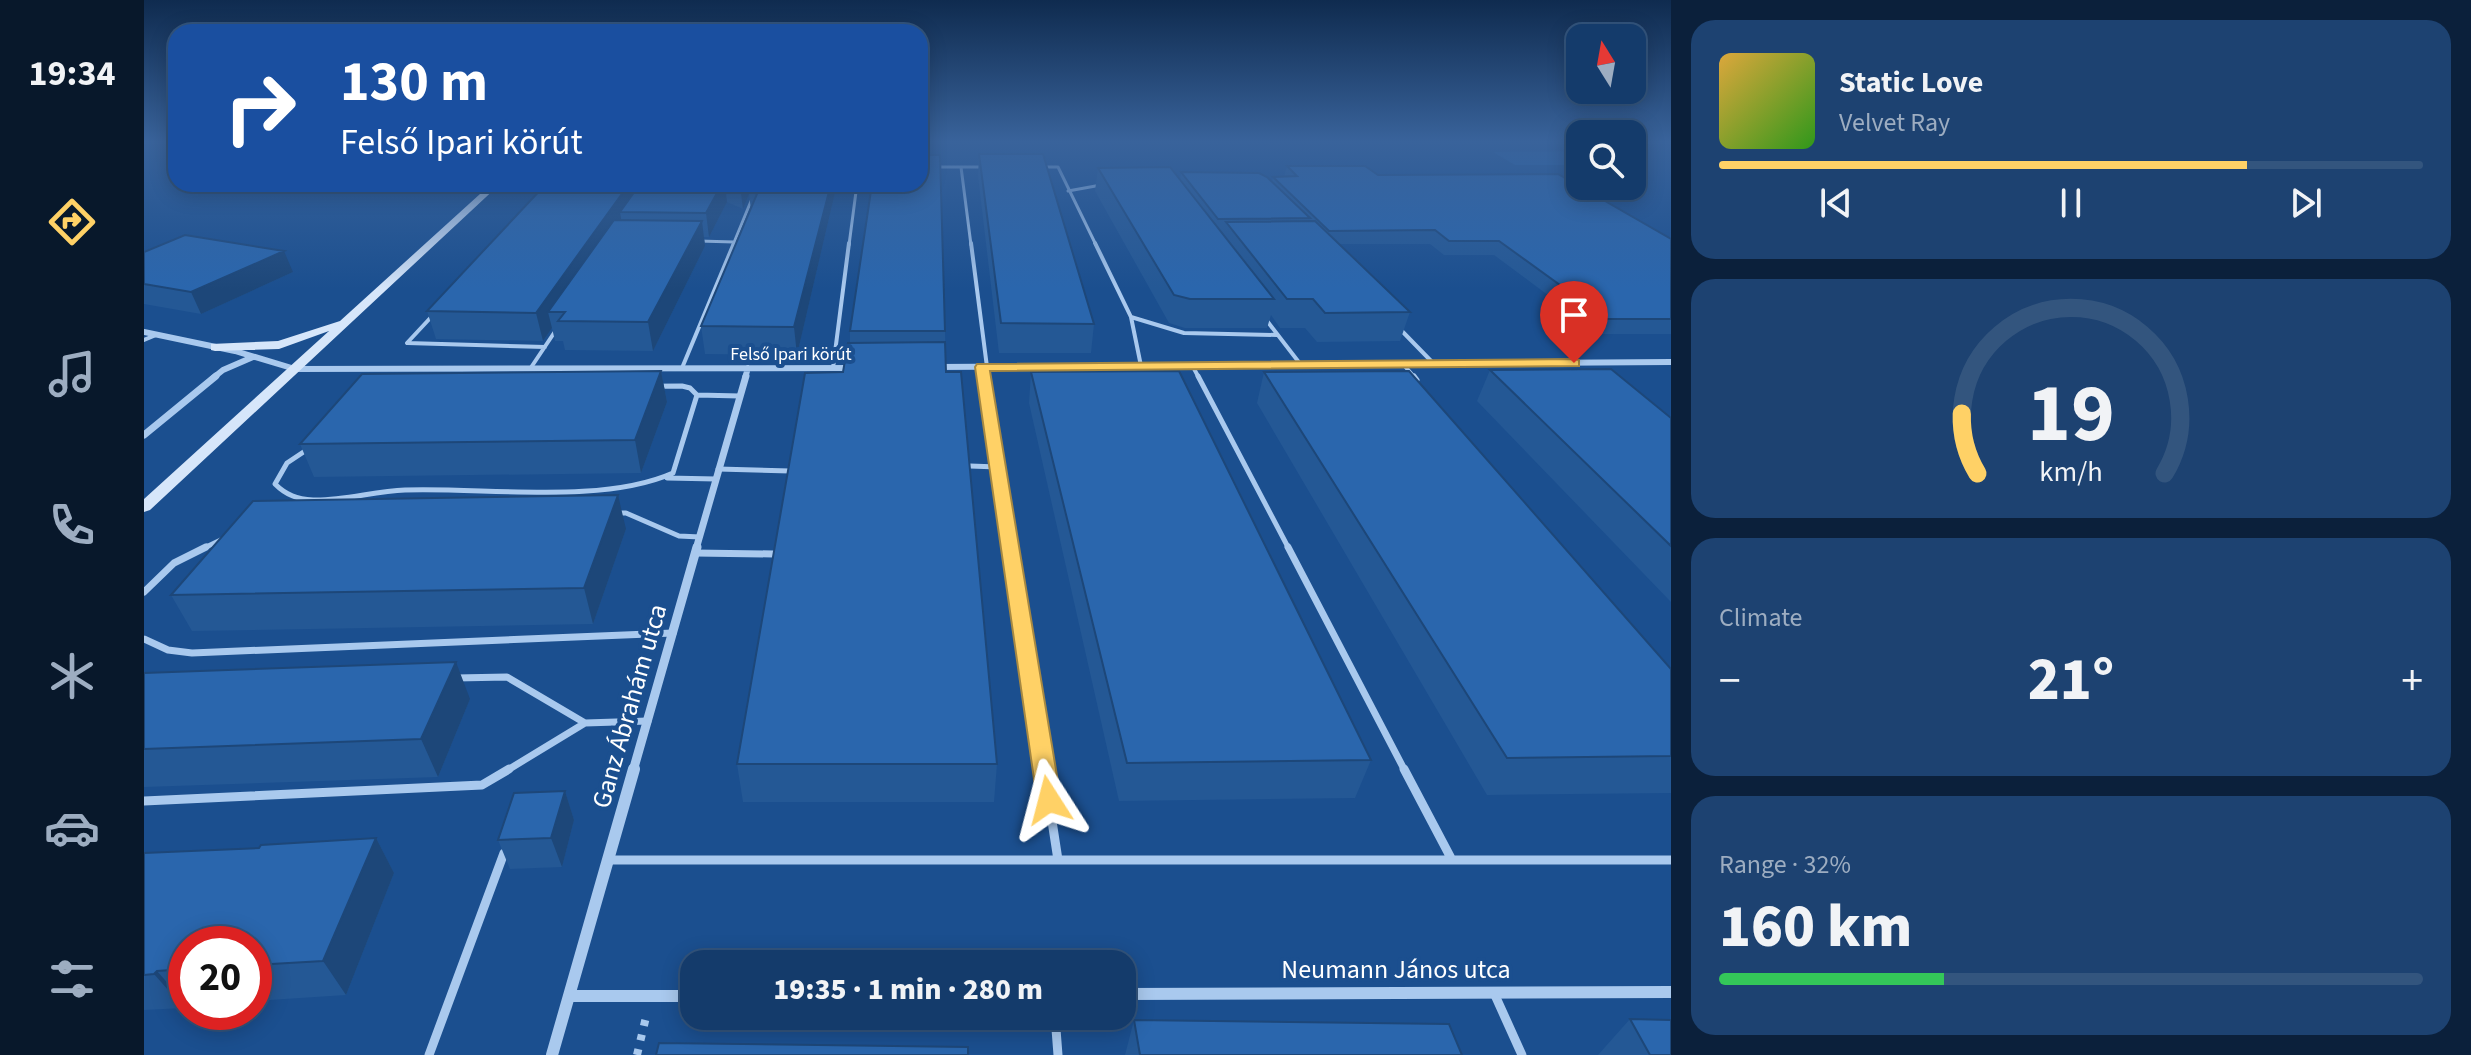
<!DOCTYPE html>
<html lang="en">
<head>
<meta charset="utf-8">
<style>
	body { margin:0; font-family:"Source Sans 3",sans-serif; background:#1d4271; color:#f1f3f6; height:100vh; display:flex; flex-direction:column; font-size:30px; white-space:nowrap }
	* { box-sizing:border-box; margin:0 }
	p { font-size:26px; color:#9dadc1 }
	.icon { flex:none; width:44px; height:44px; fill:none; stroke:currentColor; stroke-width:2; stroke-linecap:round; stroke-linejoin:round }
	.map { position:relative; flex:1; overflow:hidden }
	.panel { display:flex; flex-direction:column; gap:20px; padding:20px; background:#0b203b; width:800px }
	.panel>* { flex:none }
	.banner { position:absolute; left:24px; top:24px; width:760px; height:168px; border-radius:24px; box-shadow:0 4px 20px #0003,0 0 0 2px #33557e; background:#1a4fa0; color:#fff; overflow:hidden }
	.needle { width:52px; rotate:349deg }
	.tools { position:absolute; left:1422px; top:24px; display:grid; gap:16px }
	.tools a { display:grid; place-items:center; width:80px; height:80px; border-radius:16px; background:#143b6b; box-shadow:0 4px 20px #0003,0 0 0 2px #33557e; font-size:40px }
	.speed { position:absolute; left:24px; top:926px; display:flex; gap:16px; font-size:40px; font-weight:700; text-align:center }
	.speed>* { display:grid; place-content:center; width:104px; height:104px; border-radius:50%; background:#143b6b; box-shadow:0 4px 20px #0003,0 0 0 2px #33557e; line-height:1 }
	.speed .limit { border:12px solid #d22; background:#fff; color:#111 }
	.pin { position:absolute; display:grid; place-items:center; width:68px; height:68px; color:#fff; margin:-82px -34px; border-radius:50% 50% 50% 0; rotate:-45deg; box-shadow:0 0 8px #0007 }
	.pin .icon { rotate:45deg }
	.me { position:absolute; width:88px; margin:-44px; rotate:351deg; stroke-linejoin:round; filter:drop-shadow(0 0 6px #0008) }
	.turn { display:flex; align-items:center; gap:28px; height:168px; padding:0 40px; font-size:36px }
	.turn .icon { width:104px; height:104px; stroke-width:2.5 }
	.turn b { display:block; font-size:56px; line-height:68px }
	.big { font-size:60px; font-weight:800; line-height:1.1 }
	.panel .tile { flex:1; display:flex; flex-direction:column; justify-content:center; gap:12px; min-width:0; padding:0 28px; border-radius:24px; background:#1d4271 }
	.panel .dial { align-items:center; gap:0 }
	.dial svg { height:208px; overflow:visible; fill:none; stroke:#33557e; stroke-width:7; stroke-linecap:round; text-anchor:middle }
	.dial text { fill:#f1f3f6; stroke:none }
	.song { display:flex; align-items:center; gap:24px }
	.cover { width:96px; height:96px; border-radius:12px; background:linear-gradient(135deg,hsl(40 70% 55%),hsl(110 70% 35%)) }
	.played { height:8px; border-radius:4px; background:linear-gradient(90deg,#ffd166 75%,#33557e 75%) }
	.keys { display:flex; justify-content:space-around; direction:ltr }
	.heat { display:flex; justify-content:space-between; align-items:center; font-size:44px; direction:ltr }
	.charge { height:12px; border-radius:6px; background:linear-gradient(90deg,#34c759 32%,#33557e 0) }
	.trip { position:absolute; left:536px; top:950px; width:456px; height:80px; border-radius:24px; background:#143b6b; box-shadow:0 4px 20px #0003,0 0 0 2px #33557e; font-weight:800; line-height:80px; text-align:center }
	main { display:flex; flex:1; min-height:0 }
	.tab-bar { display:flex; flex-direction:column; width:144px; justify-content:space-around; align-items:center; background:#08182b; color:#9dadc1 }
	.tab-bar .icon { width:56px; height:56px }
	.tab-bar .current { color:#ffd166 }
	.tab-bar b { font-size:36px; color:#f1f3f6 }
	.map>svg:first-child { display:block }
</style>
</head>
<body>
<main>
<nav class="tab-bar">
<b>19:34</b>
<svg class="icon current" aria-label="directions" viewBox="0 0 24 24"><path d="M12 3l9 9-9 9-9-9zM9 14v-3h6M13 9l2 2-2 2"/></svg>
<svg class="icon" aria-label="music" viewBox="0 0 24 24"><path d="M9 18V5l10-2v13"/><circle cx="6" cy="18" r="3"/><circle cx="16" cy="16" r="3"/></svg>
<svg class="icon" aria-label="phone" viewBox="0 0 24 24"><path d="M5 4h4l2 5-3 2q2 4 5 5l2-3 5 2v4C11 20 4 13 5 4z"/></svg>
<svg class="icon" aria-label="climate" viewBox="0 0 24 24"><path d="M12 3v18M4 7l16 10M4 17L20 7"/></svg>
<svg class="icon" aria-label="car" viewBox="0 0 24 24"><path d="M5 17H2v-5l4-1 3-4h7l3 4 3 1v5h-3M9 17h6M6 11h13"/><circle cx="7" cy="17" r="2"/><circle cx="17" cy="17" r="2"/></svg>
<svg class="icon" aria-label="filters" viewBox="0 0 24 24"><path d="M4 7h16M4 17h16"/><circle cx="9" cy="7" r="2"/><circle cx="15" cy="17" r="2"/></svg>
</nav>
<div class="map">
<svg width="1527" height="1055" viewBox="0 0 1527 1055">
	<rect width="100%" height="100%" fill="#1b4f8f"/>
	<path fill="#2461a8" d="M1436,151V165H1371L1349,152Z"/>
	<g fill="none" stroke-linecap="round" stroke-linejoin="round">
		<path stroke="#a9c9ee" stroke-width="8" stroke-dasharray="6 9" stroke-linecap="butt" d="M493,1055L502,1017"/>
		<path stroke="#a9c9ee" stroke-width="3" d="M776,167H840
			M817,167L827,245
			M896,167H914L952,245
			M924,191L957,185
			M555,241L590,242
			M589,245L614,184
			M705,245L713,184"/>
		<path stroke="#a9c9ee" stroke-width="4" d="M827,243L843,367
			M951,243L987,317L997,366
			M290,314L263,343L401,347
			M987,317L1040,333L1133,335
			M1120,317L1157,365
			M1254,327L1290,364
			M0,340L12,335
			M1259,364L1271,378
			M1048,365L1055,378
			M838,367L840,378
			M538,368L590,243
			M689,368L705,243
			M386,369L412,330"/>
		<path stroke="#a9c9ee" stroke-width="5" d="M839,376L866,549
			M1054,376L1145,549
			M1270,376L1273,380
			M538,386L546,388L553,395L529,473C457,505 340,487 261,490C230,491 200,501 169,500C153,499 142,495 131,484L143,463L170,445L213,400L232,391L256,388Z
			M553,395L596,396
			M826,466L854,467
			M574,469L646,471
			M523,478L572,479
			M472,513H482L535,536L556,537
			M58,549L83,537"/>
		<path stroke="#a9c9ee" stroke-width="7" d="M866,547L900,771
			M1144,547L1261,771
			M551,553L629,554
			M0,592L30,563L62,547
			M0,639L24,650L48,653L529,633
			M312,678L363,677L441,723L504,721
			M362,771L441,723"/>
		<path stroke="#a9c9ee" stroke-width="9" d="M900,769L914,860
			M1260,769L1308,860
			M0,801L338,785L365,769
			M465,860H1527
			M1350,993L1378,1055
			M911,1016L914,1055
			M285,1055L360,853"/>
		<path stroke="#a9c9ee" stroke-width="6" d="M0,332L91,351L151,369L711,368
			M792,367L1527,362
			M69,378L79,370L109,357
			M601,378L604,368"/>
		<path stroke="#a9c9ee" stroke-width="7" d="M0,435L72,376
			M552,549L602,376"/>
		<path stroke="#a9c9ee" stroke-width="9" d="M489,771L553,547"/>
		<path stroke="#a9c9ee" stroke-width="12" d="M978,994L1527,992
			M426,996H550
			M408,1055L490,769"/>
		<path fill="#d6e6fa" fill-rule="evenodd" d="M347,184H356L6,510L0,512V499L185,331L135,349L71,351L67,350V344L134,341L196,321Z"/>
	</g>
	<path fill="#245895" d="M835,154L950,324L947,353H855L834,176Z
		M1143,166L1234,175L1527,239V334H1456L1350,255H1300L1286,244H1195L1266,312L1256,341L1173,342L1161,328H1136L1127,315L1123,328H1041L1025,323L951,191L954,168L1036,179L1037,172L1128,181L1129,177H1140Z
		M402,184H693L653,355L561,354L557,326L607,210L605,194L599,209L583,202L565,237H560L561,246L509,351L421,350L419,341H411L408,328L399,341L292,339L283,311Z
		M0,252L149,272L57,314L0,304Z
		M706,331H801L802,372L853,764L850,802H599L593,764L699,372L706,343Z
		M1346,370L1527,418V602L1333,401Z
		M517,371L523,402L497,473L170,477L156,444Z
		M887,372L1227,760L1211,798L975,801L885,403Z
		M1120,372L1527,669V793L1343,795L1113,403Z
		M482,529L449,624L48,631L27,595Z
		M0,673L326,699L294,777L0,787Z
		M421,791L430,820L418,867L366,869L354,840Z
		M232,838L250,873L202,995L110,1001V944H42V1006L40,1008L0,1010V853L115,848Z
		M1486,1019L1527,1055H1454Z
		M990,1020L1318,1055H981Z"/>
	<path fill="#1d4779" d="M485,184H505L476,212L478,224L404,312L408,328L399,341L392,313Z
		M578,184H581L583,202L565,237L562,213Z
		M597,184H609L605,190V194L599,209L596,186Z
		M687,184H693L653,355L650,327Z
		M558,221L561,246L509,351L504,322Z
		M140,251L149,272L57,314L47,292Z
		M517,371L523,402L497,473L491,440Z
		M474,495L482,529L449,624L440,588Z
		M312,662L326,699L294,777L277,739Z
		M421,791L430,820L418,867L407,838Z
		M232,838L250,873L202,995L179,961Z
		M13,971L42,1004L40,1008L10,974Z"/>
	<path fill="#2a66ad" stroke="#1d4779" stroke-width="2" d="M835,154H899L950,324L857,323Z
		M776,155H796L801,331H706L728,184H776Z
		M1143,166H1221L1234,175L1414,174L1527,239V319H1463L1355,241H1305L1291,230L1185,231L1129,177L1153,176Z
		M1026,167L1130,299H1046L1030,295L954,168Z
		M1037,172L1115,173L1123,177L1166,218L1074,219Z
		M402,184H485L392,313L283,311Z
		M496,184H578L562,213L476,212Z
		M607,184H687L650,327L557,326L613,194L605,190Z
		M470,220L558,221L504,322L414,321L421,312H404Z
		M1171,221L1266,312L1181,313L1169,299H1143L1082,222Z
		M41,235L140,251L47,292L0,284V252Z
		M801,342L802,372H817L853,764H593L661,373L699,372L704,343Z
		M1467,369L1527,418V546L1346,370Z
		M517,371L491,440L156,444L218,374Z
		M1035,371L1227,760L983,763L887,372Z
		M1265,371L1527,669V756L1363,758L1120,372Z
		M474,495L440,588L27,595L109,501Z
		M312,662L277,739L0,749V673Z
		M421,791L407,838L354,840L370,793Z
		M232,838L179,961L110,965V944H42V969L13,971L10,974L0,975V853L115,848L117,845Z
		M1486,1019L1527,1020V1055H1506Z
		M990,1020L1305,1024L1318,1055H996Z
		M515,1043L824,1047V1055H512Z"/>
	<linearGradient id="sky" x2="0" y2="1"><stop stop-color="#0f2b4f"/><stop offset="0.49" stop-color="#39639b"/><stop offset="1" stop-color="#39639b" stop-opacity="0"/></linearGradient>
	<rect width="1527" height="289" fill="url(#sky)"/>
	<path fill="#ffd166" stroke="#a68842" stroke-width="2" d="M1430,359L1435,360V366L846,371L917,800L914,807L905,810L896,807L893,800L831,367L833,364Z"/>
	<g text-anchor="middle" stroke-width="8" stroke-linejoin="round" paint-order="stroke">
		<g font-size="18" fill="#fff" stroke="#1b4f8f">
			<text x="647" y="360">Felső Ipari körút</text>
		</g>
		<g font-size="26" fill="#fff" stroke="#1b4f8f">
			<text transform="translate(485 706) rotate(-74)" y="9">Ganz Ábrahám utca</text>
			<text x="1252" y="978">Neumann János utca</text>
		</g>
	</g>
</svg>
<div class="tools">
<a><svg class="needle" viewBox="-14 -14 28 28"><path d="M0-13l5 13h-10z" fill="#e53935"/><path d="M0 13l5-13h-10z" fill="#9dadc1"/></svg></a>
<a><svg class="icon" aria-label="search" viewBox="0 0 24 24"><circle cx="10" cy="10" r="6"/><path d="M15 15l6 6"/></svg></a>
</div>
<div class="speed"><div class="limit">20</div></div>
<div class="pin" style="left:1430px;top:363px;background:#d93025"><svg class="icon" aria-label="arrive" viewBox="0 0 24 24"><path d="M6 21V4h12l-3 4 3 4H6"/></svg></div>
<svg class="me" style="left:905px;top:800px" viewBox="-20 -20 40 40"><path d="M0-17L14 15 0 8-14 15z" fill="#ffd166" stroke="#fff" stroke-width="4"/></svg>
<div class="trip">19:35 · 1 min · 280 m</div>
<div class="banner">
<div class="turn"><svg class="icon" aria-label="right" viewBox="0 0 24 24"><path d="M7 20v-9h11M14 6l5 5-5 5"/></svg><div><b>130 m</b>Felső Ipari körút</div></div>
</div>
</div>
<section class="panel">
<div class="tile">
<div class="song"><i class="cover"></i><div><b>Static Love</b><p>Velvet Ray</p></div></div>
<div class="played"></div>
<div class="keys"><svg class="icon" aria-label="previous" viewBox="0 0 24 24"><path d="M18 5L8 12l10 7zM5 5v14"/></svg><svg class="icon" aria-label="pause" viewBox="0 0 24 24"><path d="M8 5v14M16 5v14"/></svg><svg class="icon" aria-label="next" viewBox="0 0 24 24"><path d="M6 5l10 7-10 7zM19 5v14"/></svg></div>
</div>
<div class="tile dial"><svg viewBox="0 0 100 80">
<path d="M14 69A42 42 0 1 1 86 69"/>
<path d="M14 69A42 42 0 0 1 8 46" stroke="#ffd166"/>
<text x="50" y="56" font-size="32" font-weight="700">19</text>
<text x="50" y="72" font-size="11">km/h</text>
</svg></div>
<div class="tile"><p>Climate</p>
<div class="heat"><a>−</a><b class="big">21°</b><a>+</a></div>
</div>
<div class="tile"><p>Range · 32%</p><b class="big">160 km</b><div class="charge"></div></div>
</section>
</main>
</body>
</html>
